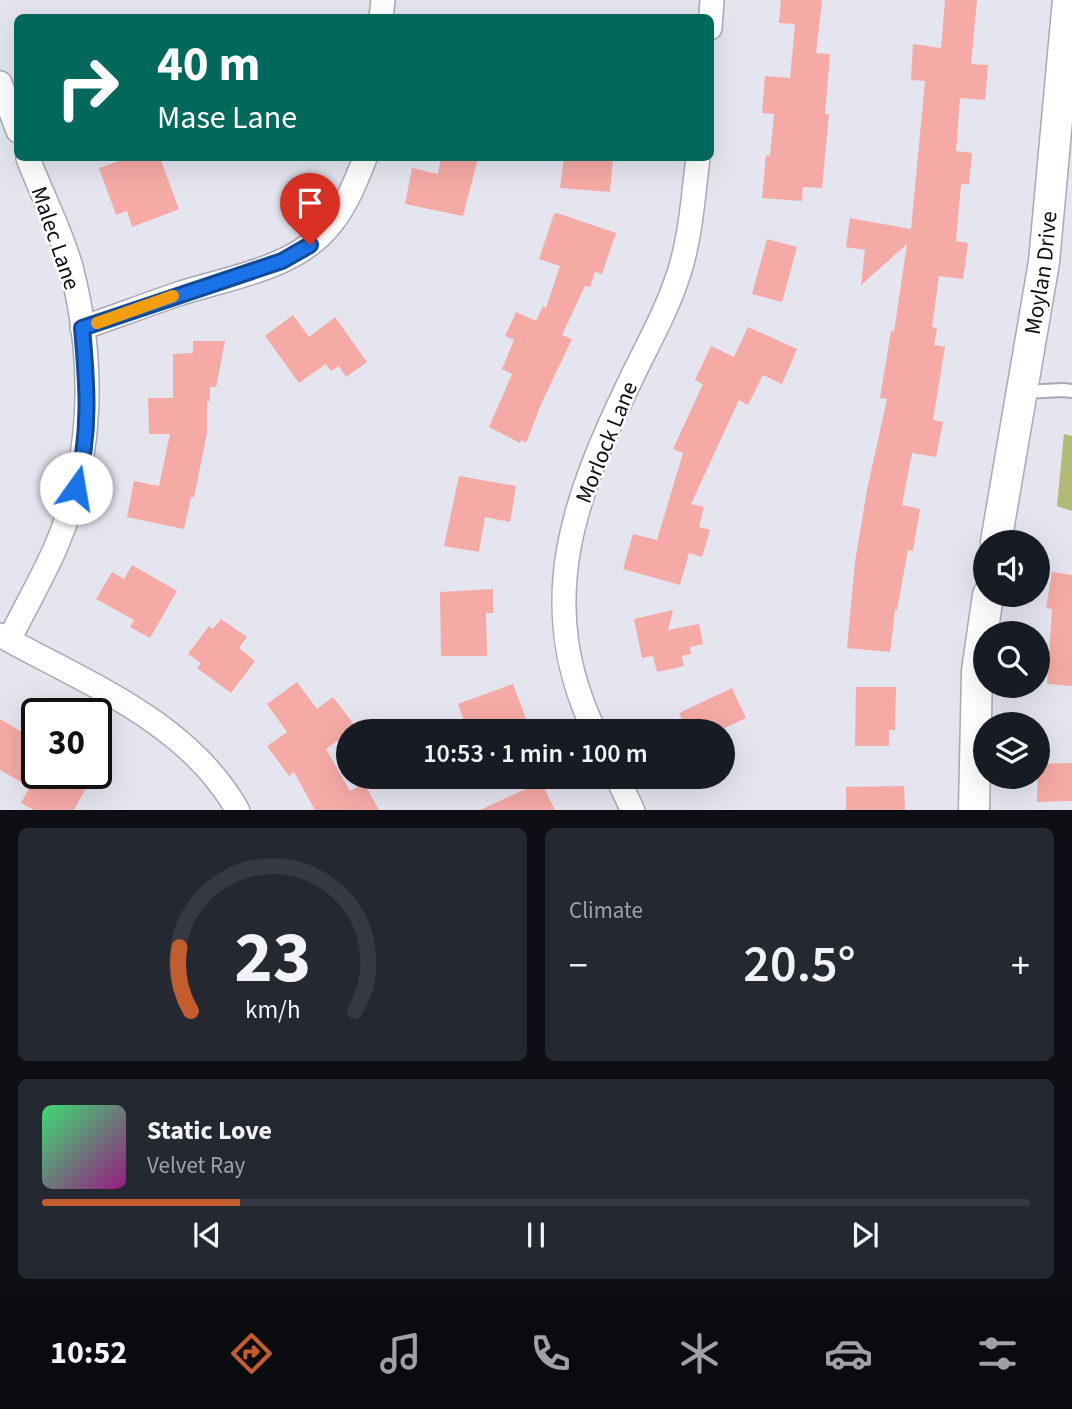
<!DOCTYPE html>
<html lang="en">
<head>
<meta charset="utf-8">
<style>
	body { margin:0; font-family:"Source Sans 3",sans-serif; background:#242831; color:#f1f3f6; height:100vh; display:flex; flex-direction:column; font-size:26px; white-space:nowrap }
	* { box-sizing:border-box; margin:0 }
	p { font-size:23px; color:#9ea1a6 }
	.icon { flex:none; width:38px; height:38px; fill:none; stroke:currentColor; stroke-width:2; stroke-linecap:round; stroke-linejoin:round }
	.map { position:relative; height:810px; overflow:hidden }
	.side { display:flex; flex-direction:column; gap:18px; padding:18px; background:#0d0f14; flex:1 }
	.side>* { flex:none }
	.banner { position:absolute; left:14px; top:14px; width:700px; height:147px; border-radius:10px; box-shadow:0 7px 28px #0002; background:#00695c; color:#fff; overflow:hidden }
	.controls { position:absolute; left:973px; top:530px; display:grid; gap:14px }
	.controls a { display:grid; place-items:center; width:77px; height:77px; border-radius:50%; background:#171b24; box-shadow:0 7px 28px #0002; font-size:35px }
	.speed { position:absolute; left:21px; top:698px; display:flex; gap:14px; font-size:35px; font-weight:700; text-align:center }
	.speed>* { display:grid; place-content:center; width:91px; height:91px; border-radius:50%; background:#171b24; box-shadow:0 7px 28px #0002; line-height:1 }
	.speed .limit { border:4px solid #111; border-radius:10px; background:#fff; color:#111 }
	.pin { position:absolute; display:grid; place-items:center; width:60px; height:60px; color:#fff; margin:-72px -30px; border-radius:50% 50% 50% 0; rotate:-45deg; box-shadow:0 0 7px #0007 }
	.pin .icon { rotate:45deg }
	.me { position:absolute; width:77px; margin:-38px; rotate:13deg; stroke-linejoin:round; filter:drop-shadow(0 0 5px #0008) }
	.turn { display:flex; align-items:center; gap:24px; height:147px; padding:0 28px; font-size:32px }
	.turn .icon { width:91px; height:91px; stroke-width:2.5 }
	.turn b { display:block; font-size:49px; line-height:60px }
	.big { font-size:52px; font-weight:600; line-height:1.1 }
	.side .card { flex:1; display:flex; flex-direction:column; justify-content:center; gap:10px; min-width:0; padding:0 24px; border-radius:10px; background:#242831 }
	.side .dial { align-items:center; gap:0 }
	.dial svg { height:182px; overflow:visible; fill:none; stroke:#363941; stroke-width:7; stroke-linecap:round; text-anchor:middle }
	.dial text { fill:#f1f3f6; stroke:none }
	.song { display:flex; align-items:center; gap:21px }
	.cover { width:84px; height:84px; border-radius:10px; background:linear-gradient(135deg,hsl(140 70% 55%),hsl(310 70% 35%)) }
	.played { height:7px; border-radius:4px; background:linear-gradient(90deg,#c35d2e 20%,#363941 20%) }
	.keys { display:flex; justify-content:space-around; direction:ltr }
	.heat { display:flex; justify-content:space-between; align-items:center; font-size:38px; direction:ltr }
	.side .tiles { flex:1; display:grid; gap:18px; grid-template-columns:1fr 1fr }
	.card:last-child { grid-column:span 2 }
	.trip { position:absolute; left:336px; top:719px; width:399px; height:70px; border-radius:35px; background:#171b24; box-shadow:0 7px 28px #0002; font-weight:600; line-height:70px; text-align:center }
	.tabs { display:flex; height:112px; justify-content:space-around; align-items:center; background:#090b0e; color:#9ea1a6 }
	.tabs .icon { width:49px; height:49px }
	.tabs .on { color:#c35d2e }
	.tabs b { font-size:32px; color:#f1f3f6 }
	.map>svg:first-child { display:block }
</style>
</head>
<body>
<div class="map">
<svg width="1072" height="811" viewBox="0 0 1072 811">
	<rect width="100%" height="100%" fill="#e4e5ef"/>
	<path fill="#b1b974" d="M1064,434L1072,436V511L1057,506Z"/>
	<path fill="#f6aaa6" d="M781,0H822L816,53L830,54L825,114H829L822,188L803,187L802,201L762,198L766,155L770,156L774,114L762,113L765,76L790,78L795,24L779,23Z
		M945,0H977L971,64L988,65L985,100L960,98L956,151L972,153L969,184H961L956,241L968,243L963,279L939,276L932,327L937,328L934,345L945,347L933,420L943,422L936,457L912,453L902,505L920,509L913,551L908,550L897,610H895L890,652L847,648L855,562L867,490L887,399L880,398L891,331L894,332L907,244L861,285L865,250L846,247L850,218L911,229L925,81L911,80L913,44L941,48Z
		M127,158H160L179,209L132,227L127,211L116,215L99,168Z
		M441,158H478L463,216L405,204L412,168L438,174Z
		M564,158H613L610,192L560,188Z
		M557,213L616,233L602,274L595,272L590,287L585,286L562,335L572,339L542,402L526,443L521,440L520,443L489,427L512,374L502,369L514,340L505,336L516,312L536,321L543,306L546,308L560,266L539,259L554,214Z
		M767,239L797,247L782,302L752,294Z
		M293,315L309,337L335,317L367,362L346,377L339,366L331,371L326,364L299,383L265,336Z
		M748,327L797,349L782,384L763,375L748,405L739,400L691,504L704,507L699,527L710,530L702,557L689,553L680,585L623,569L633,534L657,540L683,453L673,449L703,384L695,380L711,346L734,357Z
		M193,341H225L216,387H210V401H207V433L194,497H191L184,529L127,517L134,481L159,486L170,434H149L148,398H173V354L193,353Z
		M459,476L516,486L510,522L485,517L479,552L444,546Z
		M132,565L177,591L150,638L130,627L134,620L96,599L112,572L124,579Z
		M1052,572L1072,575V686L1047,684L1052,609L1046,608Z
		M493,589V613H486L487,656H441L440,592Z
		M673,610L668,630L699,624L703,644L690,647L691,654L682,656L684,666L657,672L653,656L642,658L634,619Z
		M221,619L247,637L239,648L255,661L231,693L197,668L201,663L188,654L209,626L213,629Z
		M297,682L317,709L333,697L356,727L326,749L350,791L364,783L379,810H315L294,772L289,776L267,746L287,732L267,704Z
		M513,684L526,719L491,732H468L458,704Z
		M856,687H896L895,730H889V746H855Z
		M732,688L746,718L716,732H688L679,713Z
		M0,719L37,741V774H76L90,781L74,810H34L21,803L30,787L0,770Z
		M1072,763V801L1037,802L1038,764Z
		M541,782L555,810H480Z
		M904,786L905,810H846V787Z"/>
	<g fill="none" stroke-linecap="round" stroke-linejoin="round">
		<g stroke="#a8a9b2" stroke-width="16">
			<path id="service" d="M1023,392L1063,390L1072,391"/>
		</g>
		<g stroke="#a8a9b2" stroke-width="26">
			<path id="minor" d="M381,18L383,0
				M710,28L712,0
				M0,83L18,131
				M82,328C114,317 146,305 178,294C230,277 296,269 331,224C347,204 356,181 365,158
				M0,635C85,683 188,721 238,811
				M9,640C24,610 41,580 55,549C94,460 95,360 71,267C61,231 41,193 28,158
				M595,732C532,602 575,495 633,375C649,342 668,308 679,273C691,236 693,196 698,158
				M617,777L633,811"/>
		</g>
		<g stroke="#a8a9b2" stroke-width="33">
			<g id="tertiary">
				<path id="s1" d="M996,542L1044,262L1068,0"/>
				<path d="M974,811L977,671L988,595"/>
			</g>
		</g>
		<use href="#service" stroke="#fff" stroke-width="12"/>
		<use href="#minor" stroke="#fff" stroke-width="23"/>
		<use href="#tertiary" stroke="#fff" stroke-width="30"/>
	</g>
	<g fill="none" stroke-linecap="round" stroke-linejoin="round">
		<g stroke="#114b97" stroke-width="18">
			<path id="route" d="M76,488C91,433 87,383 82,328L282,261L310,245"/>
		</g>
		<use href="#route" stroke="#1a73e8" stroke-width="12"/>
		<path stroke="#f59e0b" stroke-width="12" d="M97,323L173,296"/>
	</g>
	<g text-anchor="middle" stroke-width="5" stroke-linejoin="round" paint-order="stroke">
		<g font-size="23" fill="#0e0f12" stroke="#fff">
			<text transform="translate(56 238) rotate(71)" y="8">Malec Lane</text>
			<text dy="8" stroke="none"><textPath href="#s1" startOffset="273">Moylan Drive</textPath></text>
			<text transform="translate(606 442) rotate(-68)" y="8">Morlock Lane</text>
		</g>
	</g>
</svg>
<div class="controls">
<a><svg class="icon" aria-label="sound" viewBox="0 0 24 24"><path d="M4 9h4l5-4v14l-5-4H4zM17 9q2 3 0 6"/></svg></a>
<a><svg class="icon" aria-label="search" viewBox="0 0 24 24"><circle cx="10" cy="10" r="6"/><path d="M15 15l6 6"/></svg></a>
<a><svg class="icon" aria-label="layers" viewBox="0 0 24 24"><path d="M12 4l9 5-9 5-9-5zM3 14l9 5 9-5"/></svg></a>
</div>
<div class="speed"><div class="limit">30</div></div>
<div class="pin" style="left:310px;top:245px;background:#d93025"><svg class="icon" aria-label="arrive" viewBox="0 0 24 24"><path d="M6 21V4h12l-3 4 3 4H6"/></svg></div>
<svg class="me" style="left:76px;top:488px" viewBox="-20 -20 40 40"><circle r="19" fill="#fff"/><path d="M0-13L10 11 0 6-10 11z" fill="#1a73e8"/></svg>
<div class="trip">10:53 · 1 min · 100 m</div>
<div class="banner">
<div class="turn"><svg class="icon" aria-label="right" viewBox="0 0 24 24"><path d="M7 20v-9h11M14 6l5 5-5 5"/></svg><div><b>40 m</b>Mase Lane</div></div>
</div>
</div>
<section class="side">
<div class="tiles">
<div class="card dial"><svg viewBox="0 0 100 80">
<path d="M14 69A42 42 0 1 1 86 69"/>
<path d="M14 69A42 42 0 0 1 9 41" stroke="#c35d2e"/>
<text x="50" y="56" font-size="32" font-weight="700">23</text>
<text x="50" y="72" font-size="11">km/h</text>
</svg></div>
<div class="card"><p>Climate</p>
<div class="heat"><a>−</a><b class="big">20.5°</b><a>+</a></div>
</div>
<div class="card">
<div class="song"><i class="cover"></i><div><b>Static Love</b><p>Velvet Ray</p></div></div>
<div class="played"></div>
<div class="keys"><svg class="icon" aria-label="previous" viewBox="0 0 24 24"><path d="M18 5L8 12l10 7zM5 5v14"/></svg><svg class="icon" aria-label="pause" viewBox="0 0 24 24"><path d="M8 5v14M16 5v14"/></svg><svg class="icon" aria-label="next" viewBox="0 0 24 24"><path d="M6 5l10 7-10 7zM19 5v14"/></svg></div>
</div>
</div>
</section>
<nav class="tabs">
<b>10:52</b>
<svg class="icon on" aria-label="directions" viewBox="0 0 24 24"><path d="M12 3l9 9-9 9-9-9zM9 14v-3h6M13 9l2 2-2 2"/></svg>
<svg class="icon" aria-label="music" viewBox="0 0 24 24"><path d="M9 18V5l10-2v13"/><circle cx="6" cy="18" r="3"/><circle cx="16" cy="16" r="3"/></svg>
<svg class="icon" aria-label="phone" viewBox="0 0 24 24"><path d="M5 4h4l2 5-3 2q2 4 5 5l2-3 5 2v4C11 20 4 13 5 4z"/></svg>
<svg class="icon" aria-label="climate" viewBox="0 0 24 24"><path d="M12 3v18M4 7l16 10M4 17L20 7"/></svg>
<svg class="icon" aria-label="car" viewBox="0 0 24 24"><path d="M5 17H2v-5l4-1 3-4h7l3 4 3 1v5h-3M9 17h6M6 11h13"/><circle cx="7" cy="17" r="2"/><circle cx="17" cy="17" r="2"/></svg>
<svg class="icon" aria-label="filters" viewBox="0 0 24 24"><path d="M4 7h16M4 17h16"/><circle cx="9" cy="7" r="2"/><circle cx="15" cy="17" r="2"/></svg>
</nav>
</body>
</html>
